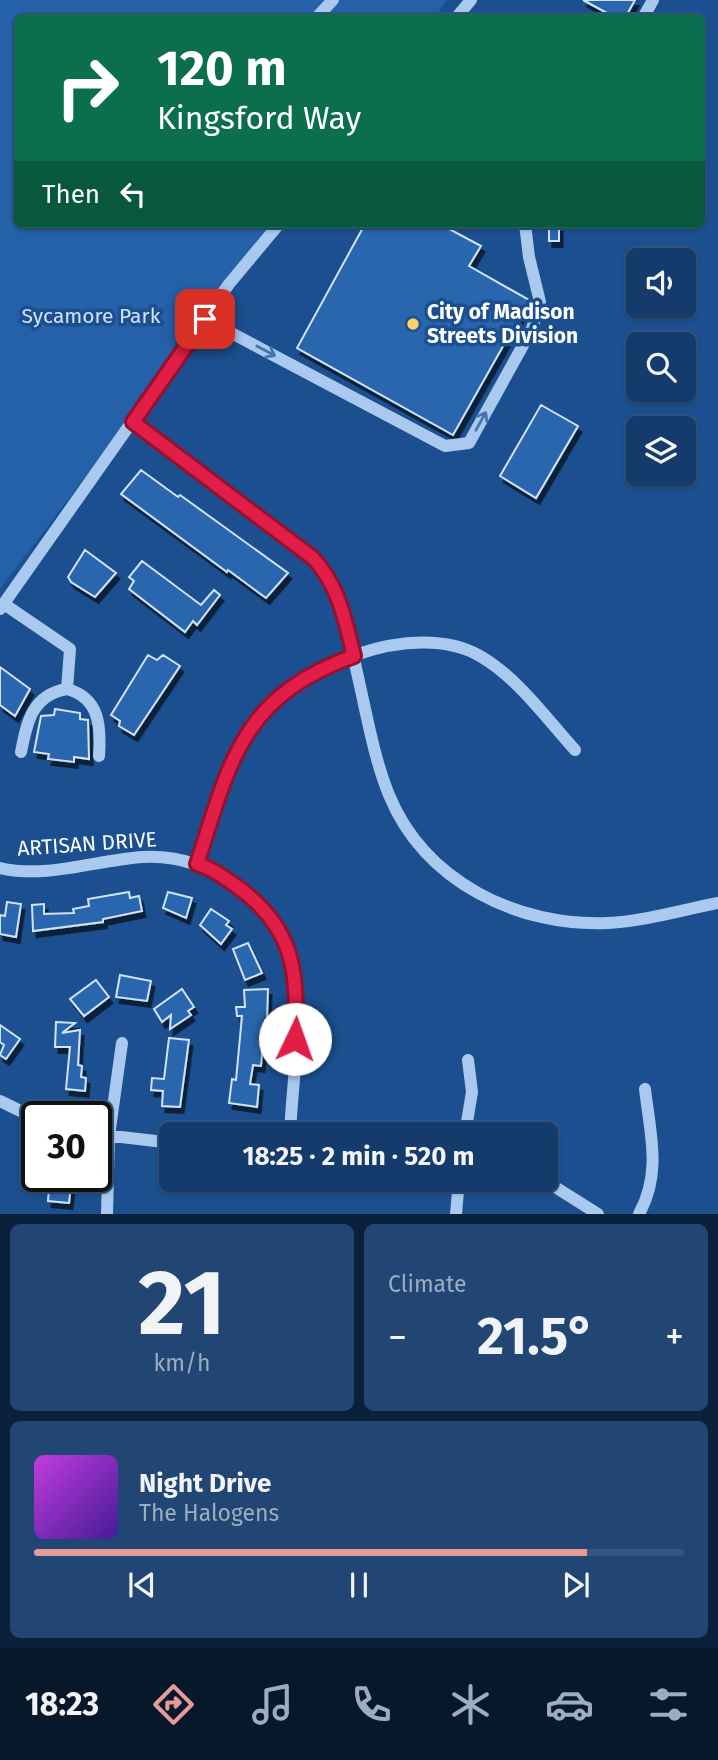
<!DOCTYPE html>
<html lang="en">
<head>
<meta charset="utf-8">
<style>
	body { margin:0; font-family:"Fira Sans",sans-serif; background:#214673; color:#f1f3f6; height:100vh; display:flex; flex-direction:column; font-size:26px; white-space:nowrap }
	* { box-sizing:border-box; margin:0 }
	p { font-size:23px; color:#9dadc1 }
	.icon { flex:none; width:38px; height:38px; fill:none; stroke:currentColor; stroke-width:2; stroke-linecap:round; stroke-linejoin:round }
	.map { position:relative; height:1214px; overflow:hidden }
	.side { display:flex; flex-direction:column; gap:10px; padding:10px; background:#0b203b; flex:1 }
	.side>* { flex:none }
	.banner { position:absolute; left:14px; top:14px; width:691px; height:214px; border-radius:10px; box-shadow:0 2px 5px #0004,0 0 0 2px #33557e; background:#0b6e4f; color:#fff; overflow:hidden }
	.controls { position:absolute; left:626px; top:248px; display:grid; gap:14px }
	.controls a { display:grid; place-items:center; width:70px; height:70px; border-radius:10px; background:#143b6b; box-shadow:0 2px 5px #0004,0 0 0 2px #33557e; font-size:35px }
	.speed { position:absolute; left:21px; top:1101px; display:flex; gap:14px; font-size:35px; font-weight:700; text-align:center }
	.speed>* { display:grid; place-content:center; width:91px; height:91px; border-radius:50%; background:#143b6b; box-shadow:0 2px 5px #0004,0 0 0 2px #33557e; line-height:1 }
	.speed .limit { border:4px solid #111; border-radius:10px; background:#fff; color:#111 }
	.pin { position:absolute; display:grid; place-items:center; width:60px; height:60px; color:#fff; margin:-30px; border-radius:14px; box-shadow:0 4px 10px #0006 }
	.me { position:absolute; width:77px; margin:-38px; rotate:3deg; stroke-linejoin:round; filter:drop-shadow(0 0 5px #0008) }
	.turn { display:flex; align-items:center; gap:24px; height:147px; padding:0 28px; font-size:32px }
	.turn .icon { width:91px; height:91px; stroke-width:2.5 }
	.turn b { display:block; font-size:49px; line-height:60px }
	.then { display:flex; align-items:center; height:66px; padding:0 28px; background:#0003; gap:14px; font-size:26px }
	.big { font-size:52px; font-weight:700; line-height:1.1 }
	.side .tile { flex:1; display:flex; flex-direction:column; justify-content:center; gap:10px; min-width:0; padding:0 24px; border-radius:10px; background:#214673 }
	.side .dial { align-items:center; gap:0 }
	.dial b { font-size:91px; line-height:1 }
	.song { display:flex; align-items:center; gap:21px }
	.cover { width:84px; height:84px; border-radius:10px; background:linear-gradient(135deg,hsl(290 70% 55%),hsl(260 70% 35%)) }
	.played { height:7px; border-radius:4px; background:linear-gradient(90deg,#e69b98 85%,#33557e 85%) }
	.keys { display:flex; justify-content:space-around; direction:ltr }
	.heat { display:flex; justify-content:space-between; align-items:center; font-size:38px; direction:ltr }
	.side .tiles { flex:1; display:grid; gap:10px; grid-template-columns:1fr 1fr }
	.tile:last-child { grid-column:span 2 }
	.trip { position:absolute; left:159px; top:1122px; width:399px; height:70px; border-radius:10px; background:#143b6b; box-shadow:0 2px 5px #0004,0 0 0 2px #33557e; font-weight:700; line-height:70px; text-align:center }
	.tab-bar { display:flex; height:112px; justify-content:space-around; align-items:center; background:#08182b; color:#9dadc1 }
	.tab-bar .icon { width:49px; height:49px }
	.tab-bar .on { color:#e69b98 }
	.tab-bar b { font-size:32px; color:#f1f3f6 }
	.map>svg:first-child { display:block }
</style>
</head>
<body>
<div class="map">
<svg width="718" height="1214" viewBox="0 0 718 1214">
	<defs>
		<filter id="shadow"><feDropShadow dx="3.5" dy="6" stdDeviation="0" flood-color="#0009"/></filter>
	</defs>
	<rect width="100%" height="100%" fill="#1b4f8f"/>
	<path fill="#2461a8" d="M0,0H447L434,18H18V224H277L0,589Z"/>
	<path fill="#2a66ad" stroke="#cfe3fa" stroke-width="2" filter="url(#shadow)" d="M583,0H635L625,18H616Z
		M365,224H440L481,246L469,266L529,300L453,435L297,348Z
		M549,225L559,226V241H549Z
		M541,405L578,426L536,498L500,476Z
		M141,470L178,497L180,495L288,573L266,598L228,570L227,572L121,494Z
		M85,550L116,573L95,597L71,582L68,577Z
		M142,561L201,605L214,590L220,595L197,625L193,621L185,632L129,589L134,581L129,577Z
		M148,655L157,660L163,655L180,666L134,735L119,726L120,721L111,715Z
		M0,667L30,689L15,716L0,705Z
		M55,709L80,713V719L88,720L89,759L74,757V762L48,759L49,754L34,752L41,716L54,715Z
		M129,892L130,898L139,896L142,911L103,919V922L33,931L32,905L44,904V914L74,913L73,909L89,906L88,899Z
		M168,892L192,898L186,918L163,908Z
		M7,902L21,904L16,937L0,934V915L5,916Z
		M211,909L229,921L226,925L232,929L221,944L200,925Z
		M248,943L262,973L245,980L233,949Z
		M120,975L151,981L147,1001L116,997Z
		M96,980L109,997L84,1016L70,999Z
		M182,989L194,1007L188,1011L191,1015L170,1029L171,1015L162,1022L154,1009Z
		M268,989L267,1020H265L261,1066L253,1065L250,1084L259,1085L257,1107L229,1103L232,1079L236,1080L242,1016H237L236,1007H245L244,990Z
		M56,1022L75,1023L62,1033L80,1030L78,1065L82,1066L81,1077L86,1078L85,1091L66,1089L70,1047H55Z
		M0,1025L20,1039L6,1059L0,1055L4,1045L0,1042Z
		M169,1038L189,1040L180,1107L162,1106L163,1091L151,1090L152,1078L164,1079Z
		M50,1176H72L69,1203L48,1201Z"/>
	<g fill="none" stroke-linecap="round" stroke-linejoin="round">
		<path stroke="#a9c9ee" stroke-width="12" d="M316,18L333,0
			M456,18L471,0
			M643,18L653,0
			M205,319L445,446L469,443L532,329L540,302L529,257L525,224
			M133,422L302,549C342,582 347,629 358,677C367,716 374,758 389,795C425,882 518,927 608,923C645,921 682,910 718,903
			M4,604L70,649L67,689C100,698 101,727 99,756
			M0,609L229,284L279,224
			M21,752C27,722 32,695 67,689
			M197,864C212,816 222,766 251,725C293,667 414,618 480,656C518,678 546,718 575,750
			M0,868C48,879 96,860 143,857C177,855 206,865 233,884C321,945 294,1042 290,1134
			M0,1101L37,1119
			M96,1134L172,1143
			M309,1134L378,1131L406,1134
			M465,1134L472,1092L468,1060
			M544,1180L598,1214
			M107,1214L109,1136L122,1043
			M456,1214L459,1180
			M639,1214C662,1173 650,1133 645,1089"/>
	</g>
	<defs><path id="oneway-shaft" d="M-6 0H5M1.5-3L5.5 0L1.5 3" fill="none" stroke-width="1.6" stroke-linecap="round" stroke-linejoin="round" transform="scale(1.75)"/></defs>
	<g stroke="#4674ac">
		<use href="#oneway-shaft" transform="translate(266 351) rotate(28)"/>
		<use href="#oneway-shaft" transform="translate(481 421) rotate(-61)"/>
	</g>
	<g fill="none" stroke-linecap="round" stroke-linejoin="round">
		<g stroke="#92132f" stroke-width="18">
			<path id="route" d="M205,319L133,422L313,558C339,586 345,620 354,656C242,696 230,761 197,864C212,868 223,877 235,885C295,927 298,972 295,1039"/>
		</g>
		<use href="#route" stroke="#e11d48" stroke-width="12"/>
	</g>
	<circle fill="#ffd166" stroke="#1b4f8f" stroke-width="2.5" cx="413" cy="324" r="7"/>
	<g text-anchor="middle" stroke-width="7" stroke-linejoin="round" paint-order="stroke">
		<g font-size="21" font-weight="bold" fill="#fff" stroke="#1b4f8f" text-anchor="start">
			<text x="427" y="319">City of Madison<tspan x="427" dy="24">Streets Division</tspan></text>
		</g>
		<g font-size="21" fill="#cfe3fa" stroke="#1b4f8f">
			<text x="91" y="323">Sycamore Park</text>
		</g>
		<g font-size="21" fill="#fff" stroke="#1b4f8f">
			<text transform="translate(87 844) rotate(-4)" y="7">ARTISAN DRIVE</text>
		</g>
	</g>
</svg>
<div class="controls">
<a><svg class="icon" aria-label="sound" viewBox="0 0 24 24"><path d="M4 9h4l5-4v14l-5-4H4zM17 9q2 3 0 6"/></svg></a>
<a><svg class="icon" aria-label="search" viewBox="0 0 24 24"><circle cx="10" cy="10" r="6"/><path d="M15 15l6 6"/></svg></a>
<a><svg class="icon" aria-label="layers" viewBox="0 0 24 24"><path d="M12 4l9 5-9 5-9-5zM3 14l9 5 9-5"/></svg></a>
</div>
<div class="speed"><div class="limit">30</div></div>
<div class="pin" style="left:205px;top:319px;background:#d93025"><svg class="icon" aria-label="arrive" viewBox="0 0 24 24"><path d="M6 21V4h12l-3 4 3 4H6"/></svg></div>
<svg class="me" style="left:295px;top:1039px" viewBox="-20 -20 40 40"><circle r="19" fill="#fff"/><path d="M0-13L10 11 0 6-10 11z" fill="#e11d48"/></svg>
<div class="trip">18:25 · 2 min · 520 m</div>
<div class="banner">
<div class="turn"><svg class="icon" aria-label="right" viewBox="0 0 24 24"><path d="M7 20v-9h11M14 6l5 5-5 5"/></svg><div><b>120 m</b>Kingsford Way</div></div>
<div class="then">Then<svg class="icon" aria-label="left" viewBox="0 0 24 24"><path d="M17 20v-9H6M10 6l-5 5 5 5"/></svg></div>
</div>
</div>
<section class="side">
<div class="tiles">
<div class="tile dial"><b>21</b><p>km/h</p></div>
<div class="tile"><p>Climate</p>
<div class="heat"><a>−</a><b class="big">21.5°</b><a>+</a></div>
</div>
<div class="tile">
<div class="song"><i class="cover"></i><div><b>Night Drive</b><p>The Halogens</p></div></div>
<div class="played"></div>
<div class="keys"><svg class="icon" aria-label="previous" viewBox="0 0 24 24"><path d="M18 5L8 12l10 7zM5 5v14"/></svg><svg class="icon" aria-label="pause" viewBox="0 0 24 24"><path d="M8 5v14M16 5v14"/></svg><svg class="icon" aria-label="next" viewBox="0 0 24 24"><path d="M6 5l10 7-10 7zM19 5v14"/></svg></div>
</div>
</div>
</section>
<nav class="tab-bar">
<b>18:23</b>
<svg class="icon on" aria-label="directions" viewBox="0 0 24 24"><path d="M12 3l9 9-9 9-9-9zM9 14v-3h6M13 9l2 2-2 2"/></svg>
<svg class="icon" aria-label="music" viewBox="0 0 24 24"><path d="M9 18V5l10-2v13"/><circle cx="6" cy="18" r="3"/><circle cx="16" cy="16" r="3"/></svg>
<svg class="icon" aria-label="phone" viewBox="0 0 24 24"><path d="M5 4h4l2 5-3 2q2 4 5 5l2-3 5 2v4C11 20 4 13 5 4z"/></svg>
<svg class="icon" aria-label="climate" viewBox="0 0 24 24"><path d="M12 3v18M4 7l16 10M4 17L20 7"/></svg>
<svg class="icon" aria-label="car" viewBox="0 0 24 24"><path d="M5 17H2v-5l4-1 3-4h7l3 4 3 1v5h-3M9 17h6M6 11h13"/><circle cx="7" cy="17" r="2"/><circle cx="17" cy="17" r="2"/></svg>
<svg class="icon" aria-label="filters" viewBox="0 0 24 24"><path d="M4 7h16M4 17h16"/><circle cx="9" cy="7" r="2"/><circle cx="15" cy="17" r="2"/></svg>
</nav>
</body>
</html>
